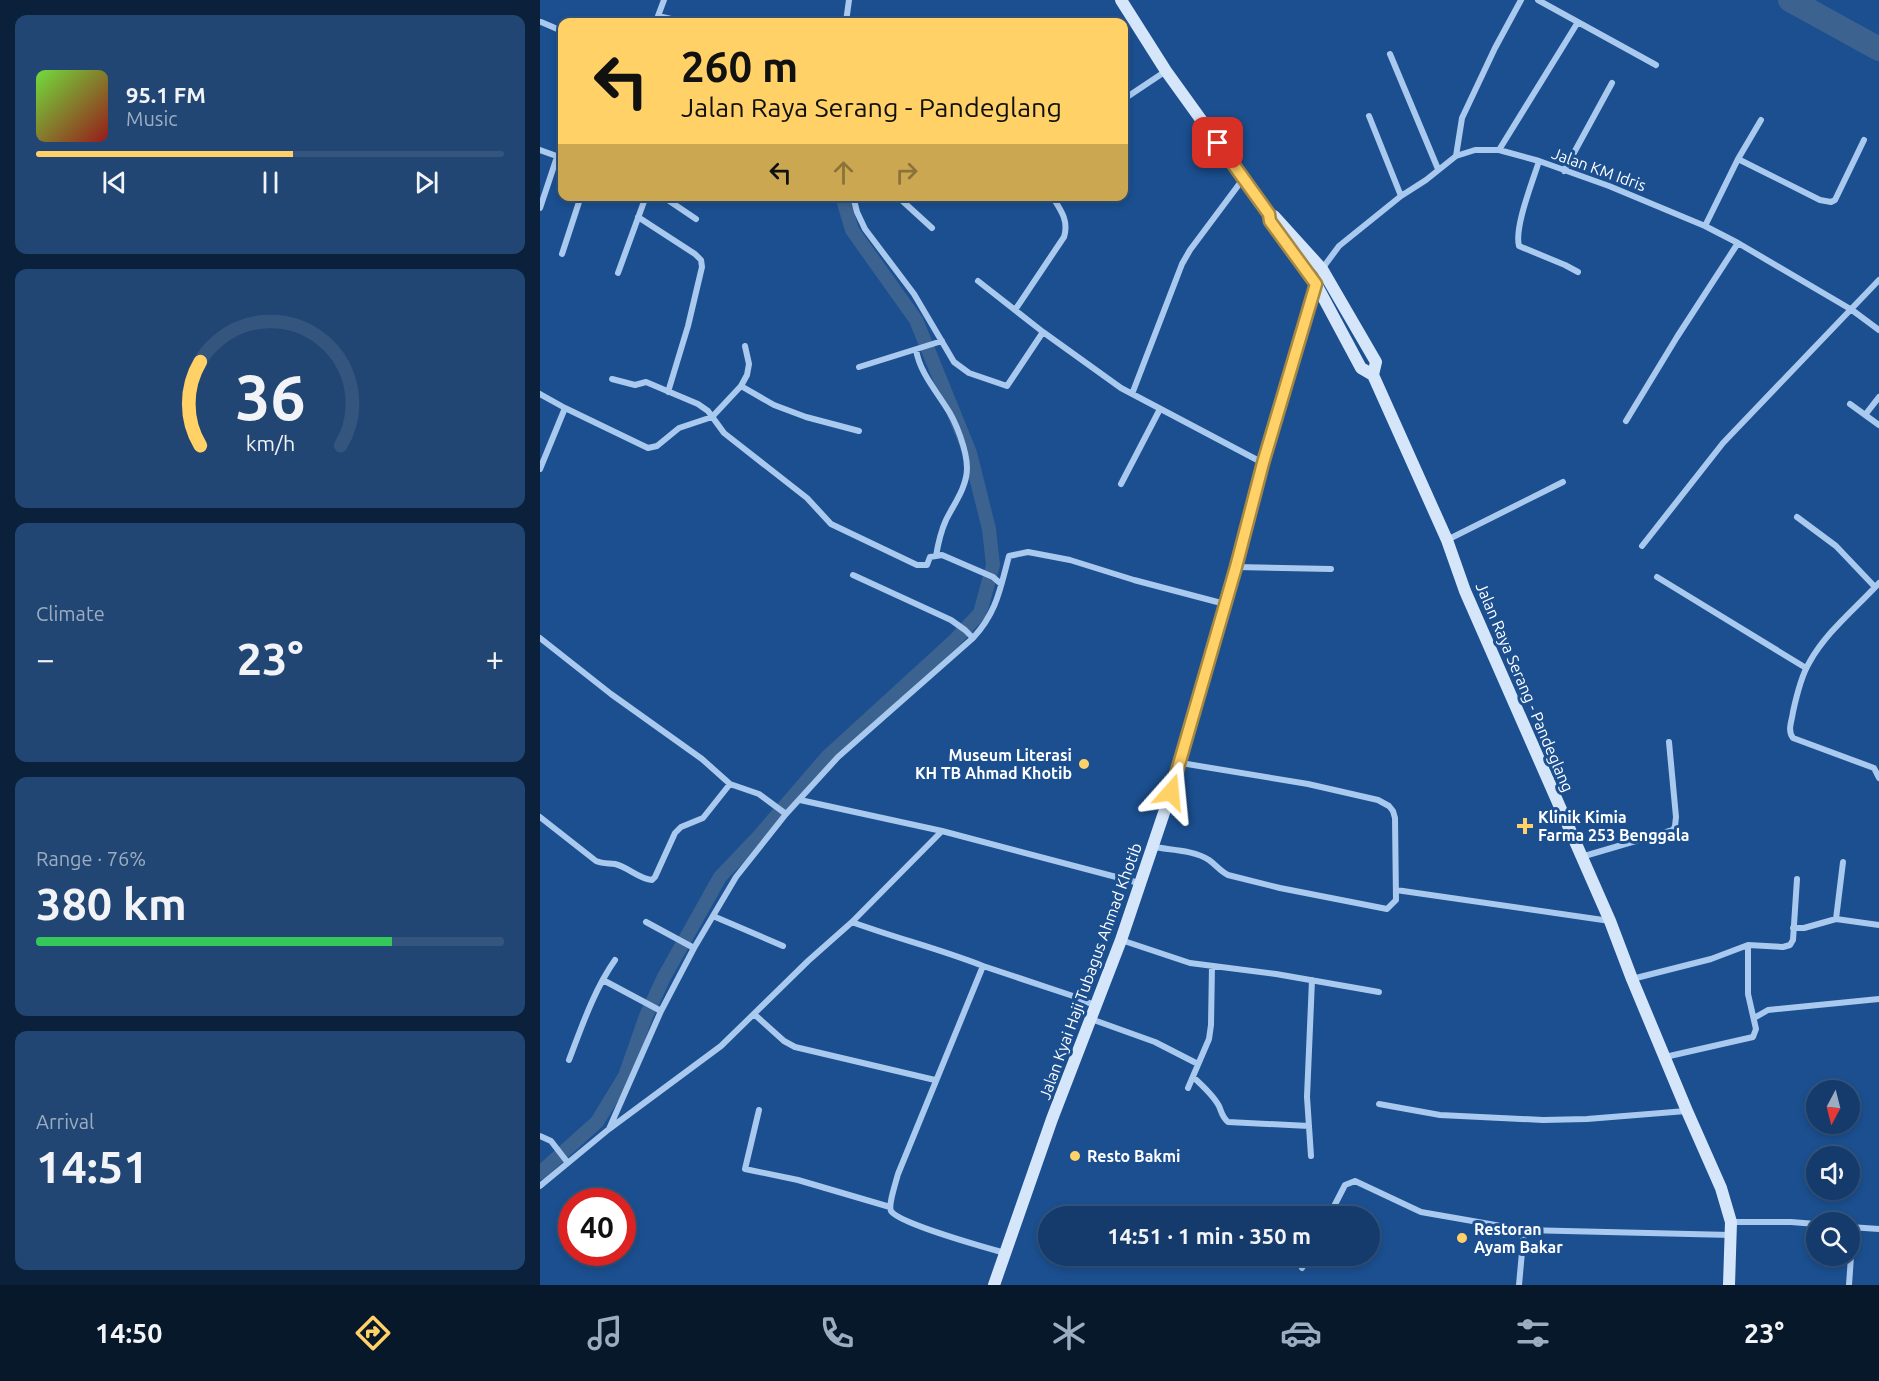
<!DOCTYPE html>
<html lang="en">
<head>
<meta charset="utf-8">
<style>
	body { margin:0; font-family:Ubuntu,sans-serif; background:#214673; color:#f1f3f6; height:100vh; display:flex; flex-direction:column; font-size:22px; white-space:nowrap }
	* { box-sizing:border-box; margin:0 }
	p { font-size:20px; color:#9dadc1 }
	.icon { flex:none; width:33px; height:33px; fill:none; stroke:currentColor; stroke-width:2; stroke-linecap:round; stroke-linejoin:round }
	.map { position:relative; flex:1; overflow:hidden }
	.sheet { display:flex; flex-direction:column; gap:15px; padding:15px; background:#0b203b; width:540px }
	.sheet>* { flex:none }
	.hud { position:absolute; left:18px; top:18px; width:570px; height:183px; border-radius:12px; box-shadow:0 3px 9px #0003,0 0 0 2px #33557e; background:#ffd166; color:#111; overflow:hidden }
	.needle { width:39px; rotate:187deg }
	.buttons { position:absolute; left:1266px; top:1080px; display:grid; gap:12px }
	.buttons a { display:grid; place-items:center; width:54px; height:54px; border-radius:50%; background:#143b6b; box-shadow:0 3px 9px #0003,0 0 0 2px #33557e; font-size:30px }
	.speed { position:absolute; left:18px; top:1188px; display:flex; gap:12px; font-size:30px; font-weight:700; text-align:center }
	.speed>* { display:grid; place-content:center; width:78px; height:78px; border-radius:50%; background:#143b6b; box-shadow:0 3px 9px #0003,0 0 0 2px #33557e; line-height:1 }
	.speed .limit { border:9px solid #d22; background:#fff; color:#111 }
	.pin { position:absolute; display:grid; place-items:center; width:51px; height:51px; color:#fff; margin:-26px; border-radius:12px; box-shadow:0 3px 9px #0006 }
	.me { position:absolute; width:66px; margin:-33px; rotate:18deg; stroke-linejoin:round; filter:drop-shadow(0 0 4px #0008) }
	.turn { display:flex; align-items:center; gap:21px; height:126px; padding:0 24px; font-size:27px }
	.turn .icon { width:78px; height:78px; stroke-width:2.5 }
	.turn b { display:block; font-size:42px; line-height:51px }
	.lanes { display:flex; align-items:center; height:57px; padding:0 24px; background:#0003; justify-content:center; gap:30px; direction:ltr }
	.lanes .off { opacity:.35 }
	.big { font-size:45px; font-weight:700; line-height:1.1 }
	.sheet .widget { flex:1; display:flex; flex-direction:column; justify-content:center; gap:9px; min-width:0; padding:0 21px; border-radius:12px; background:#214673 }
	.sheet .dial { align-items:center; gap:0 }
	.dial svg { height:156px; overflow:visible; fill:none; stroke:#33557e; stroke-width:7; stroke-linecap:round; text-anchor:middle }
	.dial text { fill:#f1f3f6; stroke:none }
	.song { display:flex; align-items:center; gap:18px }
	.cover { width:72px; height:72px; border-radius:9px; background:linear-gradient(135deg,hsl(100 70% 55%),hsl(0 70% 35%)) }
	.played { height:6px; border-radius:3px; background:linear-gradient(90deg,#ffd166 55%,#33557e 55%) }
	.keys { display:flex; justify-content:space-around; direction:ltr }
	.heat { display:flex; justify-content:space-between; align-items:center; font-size:33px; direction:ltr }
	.charge { height:9px; border-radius:4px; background:linear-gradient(90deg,#34c759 76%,#33557e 0) }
	.trip { position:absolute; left:498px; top:1206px; width:342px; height:60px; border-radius:30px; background:#143b6b; box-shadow:0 3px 9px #0003,0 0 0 2px #33557e; font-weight:700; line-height:60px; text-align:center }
	.dock { display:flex; height:96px; justify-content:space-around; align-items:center; background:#08182b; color:#9dadc1 }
	.dock .icon { width:42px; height:42px }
	.dock .selected { color:#ffd166 }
	.dock b { font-size:27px; color:#f1f3f6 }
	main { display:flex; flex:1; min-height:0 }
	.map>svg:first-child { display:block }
</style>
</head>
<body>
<main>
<section class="sheet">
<div class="widget">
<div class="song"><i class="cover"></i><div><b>95.1 FM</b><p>Music</p></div></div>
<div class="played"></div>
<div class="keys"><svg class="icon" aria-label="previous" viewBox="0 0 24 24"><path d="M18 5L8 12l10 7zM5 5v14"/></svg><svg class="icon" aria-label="pause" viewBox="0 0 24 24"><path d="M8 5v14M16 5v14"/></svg><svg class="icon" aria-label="next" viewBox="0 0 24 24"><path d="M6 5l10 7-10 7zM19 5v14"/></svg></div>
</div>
<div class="widget dial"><svg viewBox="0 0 100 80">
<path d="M14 69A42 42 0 1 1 86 69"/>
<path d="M14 69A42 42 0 0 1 14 26" stroke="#ffd166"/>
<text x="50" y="56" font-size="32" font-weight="700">36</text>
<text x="50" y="72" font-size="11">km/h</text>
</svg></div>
<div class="widget"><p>Climate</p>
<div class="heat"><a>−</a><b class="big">23°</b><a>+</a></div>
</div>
<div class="widget"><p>Range · 76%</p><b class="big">380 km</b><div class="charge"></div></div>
<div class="widget"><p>Arrival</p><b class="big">14:51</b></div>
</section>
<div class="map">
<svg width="1339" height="1285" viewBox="0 0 1339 1285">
	<rect width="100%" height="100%" fill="#1b4f8f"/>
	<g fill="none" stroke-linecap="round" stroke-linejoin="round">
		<path stroke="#3c6290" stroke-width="14" d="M0,1173L57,1122L85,1076L106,1016L124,977L180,877L219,836L287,757L415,640L440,613L453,565L449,529L430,453L376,320L312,230L302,196"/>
		<path stroke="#3c6290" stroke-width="24" d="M1250,0L1339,49"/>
		<path stroke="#a9c9ee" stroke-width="6" d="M124,0L118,16L144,22
			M998,0L1116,65
			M1,22L22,31
			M306,22L309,0
			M850,54L898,169
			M584,99L626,71
			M829,116L861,196
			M0,150L22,158
			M959,150L1038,22
			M916,156L922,118L955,48L981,0
			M1198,159L1280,200L1291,202L1295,200L1324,140
			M999,161C993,181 974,227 979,246L1025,265L1038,272
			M1024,171L1072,83
			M122,196L156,219
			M313,196L317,212L325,229L374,294L414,362L429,373L467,386L503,332
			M357,196L392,228
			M0,208L17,157
			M98,217L155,254L161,260L162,267L148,326L128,392
			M1165,226L1198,159L1221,120
			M22,254L41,196
			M782,269L799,246L861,196L886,180L916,156L935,150H959L999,161L1069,186L1165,226L1198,243L1312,310L1339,330
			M78,273L106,196
			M438,281L503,332L581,388L723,463
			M475,310L524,237C529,221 521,210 512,196
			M376,350C380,372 394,388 406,407C416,421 427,451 427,468C427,487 414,504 406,520C401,531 398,544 396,556
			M319,367L402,341
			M72,379L95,385L106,382L158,404L168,411L184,433L267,498L291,524L377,565H387L390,557L402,555L453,577L461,584
			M201,386L234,405L266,417L319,431
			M0,394L25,408L108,448L117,446L139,428L172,417L201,386L207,375L209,364L205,346
			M592,394L642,264L650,250L703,179
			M1310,404L1339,425
			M1325,415L1339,397
			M1086,421L1137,337L1198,243
			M0,469L25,408
			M581,484L620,409
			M1257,517L1296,546L1335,587
			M907,540L1023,482
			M1102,546L1183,443L1339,280
			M696,567L791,569
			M313,575L411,620L425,630L433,638
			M1117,577L1266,668
			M1339,583C1315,609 1286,632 1269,663C1262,675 1256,698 1253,712C1252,721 1247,730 1253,738L1334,768L1339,778
			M0,638L71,694L162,759L190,784L219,794L246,814
			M260,800L402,831
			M0,817L56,861C63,864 68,863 75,864C88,867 99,879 112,880L115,877L135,833L141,827L163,818L190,784
			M614,847C631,850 654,850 669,860C676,865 680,871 688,875L740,888L847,909L856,900L855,818L853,811L849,806L838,800L768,784L641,763
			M1041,857L1133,830L1135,826L1136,817L1129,742
			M856,890L1070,921
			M173,916L243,946
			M1296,919L1303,862
			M106,922L154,948
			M312,922C355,938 400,949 443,966
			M1253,928H1264L1296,919L1339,925
			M581,940L650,963L736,974L839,992
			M1092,979L1171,959L1208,945L1243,947L1250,945L1253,940L1257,879
			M63,980L121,1011
			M214,1014L244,1041L255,1047L395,1080
			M1214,1018L1228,1010L1339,999
			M551,1019L615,1042L658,1064
			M1125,1057L1213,1037L1216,1029L1208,994V945
			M29,1060C42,1026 54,990 75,960
			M653,1077C662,1085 673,1095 679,1106C682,1113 682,1117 688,1122L769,1126
			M648,1088L669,1039L671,1025L672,966
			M839,1104L900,1115L1003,1120L1047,1119L1146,1111
			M219,1110L205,1169L258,1180L350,1207
			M69,1129L121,1011L154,948L196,877L246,814L298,757L433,638C457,612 460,589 469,556L488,552L530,560L594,580L685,604
			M0,1136L11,1141L28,1163
			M771,1156L767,1097L772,980
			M0,1186L69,1129L181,1046L268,961L312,922L402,831L599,883
			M789,1216L805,1185L815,1181L881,1212L984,1230
			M1191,1222H1251L1276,1224
			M1310,1227L1339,1229
			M465,1253C447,1248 358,1223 351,1211C348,1205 356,1182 358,1174L443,966L536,997L556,1006
			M762,1268L769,1256
			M979,1285L984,1230L1191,1235
			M1309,1285L1313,1228"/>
		<path stroke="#d6e6fa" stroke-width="12" d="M581,0L626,71L729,214L730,221L776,284L821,368L833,375
			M729,214L734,216L782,269L836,362L833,375L907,540L925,591L1070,921L1092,979L1147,1111L1181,1188L1191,1222L1189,1285
			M454,1285L512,1119L581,940L631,792L696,567L723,463L776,284"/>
	</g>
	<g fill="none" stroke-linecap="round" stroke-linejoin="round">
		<g stroke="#a68842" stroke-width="15">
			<path id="route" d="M631,792L696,567L723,463L776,284L730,221L729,214L678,143"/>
		</g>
		<use href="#route" stroke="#ffd166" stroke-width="10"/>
	</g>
	<g fill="#ffd166" stroke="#1b4f8f" stroke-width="2">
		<circle cx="544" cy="764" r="6"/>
		<path d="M982 817h6v6h6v6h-6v6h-6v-6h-6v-6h6z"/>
		<circle cx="535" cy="1156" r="6"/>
		<circle cx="922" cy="1238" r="6"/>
	</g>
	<g text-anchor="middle" stroke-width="6" stroke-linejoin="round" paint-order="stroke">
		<g font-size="16" fill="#fff" stroke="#1b4f8f">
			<text transform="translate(1059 169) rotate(20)" y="6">Jalan KM Idris</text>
			<text transform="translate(985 687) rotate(67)" y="6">Jalan Raya Serang - Pandeglang</text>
			<text transform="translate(550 971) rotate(-70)" y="6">Jalan Kyai Haji Tubagus Ahmad Khotib</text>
		</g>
		<g font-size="16" font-weight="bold" fill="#fff" stroke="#1b4f8f" text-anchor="start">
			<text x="532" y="761" text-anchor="end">Museum Literasi<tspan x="532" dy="18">KH TB Ahmad Khotib</tspan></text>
			<text x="998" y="823">Klinik Kimia<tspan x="998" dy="18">Farma 253 Benggala</tspan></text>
			<text x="547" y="1162">Resto Bakmi</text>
			<text x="934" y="1235">Restoran<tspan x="934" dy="18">Ayam Bakar</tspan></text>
		</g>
	</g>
</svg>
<div class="buttons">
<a><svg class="needle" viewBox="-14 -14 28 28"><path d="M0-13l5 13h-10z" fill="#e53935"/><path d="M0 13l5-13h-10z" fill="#9dadc1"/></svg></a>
<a><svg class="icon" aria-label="sound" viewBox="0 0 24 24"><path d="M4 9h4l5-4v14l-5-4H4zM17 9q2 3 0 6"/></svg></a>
<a><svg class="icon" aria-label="search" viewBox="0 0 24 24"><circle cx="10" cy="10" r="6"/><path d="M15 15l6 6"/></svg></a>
</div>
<div class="speed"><div class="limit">40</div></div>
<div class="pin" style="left:678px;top:143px;background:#d93025"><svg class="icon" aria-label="arrive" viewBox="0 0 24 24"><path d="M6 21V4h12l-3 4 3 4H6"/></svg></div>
<svg class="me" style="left:631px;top:792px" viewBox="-20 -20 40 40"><path d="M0-17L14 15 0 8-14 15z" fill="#ffd166" stroke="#fff" stroke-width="4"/></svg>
<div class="trip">14:51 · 1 min · 350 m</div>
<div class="hud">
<div class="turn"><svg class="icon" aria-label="left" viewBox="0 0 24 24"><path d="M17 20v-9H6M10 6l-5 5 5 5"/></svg><div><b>260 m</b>Jalan Raya Serang - Pandeglang</div></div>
<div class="lanes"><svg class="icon" aria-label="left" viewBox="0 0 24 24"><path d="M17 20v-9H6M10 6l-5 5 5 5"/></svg><svg class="icon off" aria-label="ahead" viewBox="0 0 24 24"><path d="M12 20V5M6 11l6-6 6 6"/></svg><svg class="icon off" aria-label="right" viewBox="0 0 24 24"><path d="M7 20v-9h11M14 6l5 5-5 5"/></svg></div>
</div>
</div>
</main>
<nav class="dock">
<b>14:50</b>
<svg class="icon selected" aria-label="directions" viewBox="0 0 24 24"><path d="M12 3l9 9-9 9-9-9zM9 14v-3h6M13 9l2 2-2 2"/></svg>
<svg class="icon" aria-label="music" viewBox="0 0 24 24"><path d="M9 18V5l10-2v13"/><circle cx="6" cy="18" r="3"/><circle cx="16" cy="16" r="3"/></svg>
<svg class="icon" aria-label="phone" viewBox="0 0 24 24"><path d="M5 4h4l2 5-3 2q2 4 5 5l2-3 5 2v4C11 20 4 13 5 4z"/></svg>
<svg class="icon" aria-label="climate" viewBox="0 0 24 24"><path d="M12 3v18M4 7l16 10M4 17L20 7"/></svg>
<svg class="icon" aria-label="car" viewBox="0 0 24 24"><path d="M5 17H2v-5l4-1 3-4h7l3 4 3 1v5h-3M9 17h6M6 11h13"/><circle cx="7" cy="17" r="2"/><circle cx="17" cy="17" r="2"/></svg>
<svg class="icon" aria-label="filters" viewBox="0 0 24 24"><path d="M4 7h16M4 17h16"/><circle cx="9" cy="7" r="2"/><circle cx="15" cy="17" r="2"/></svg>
<b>23°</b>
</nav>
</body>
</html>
